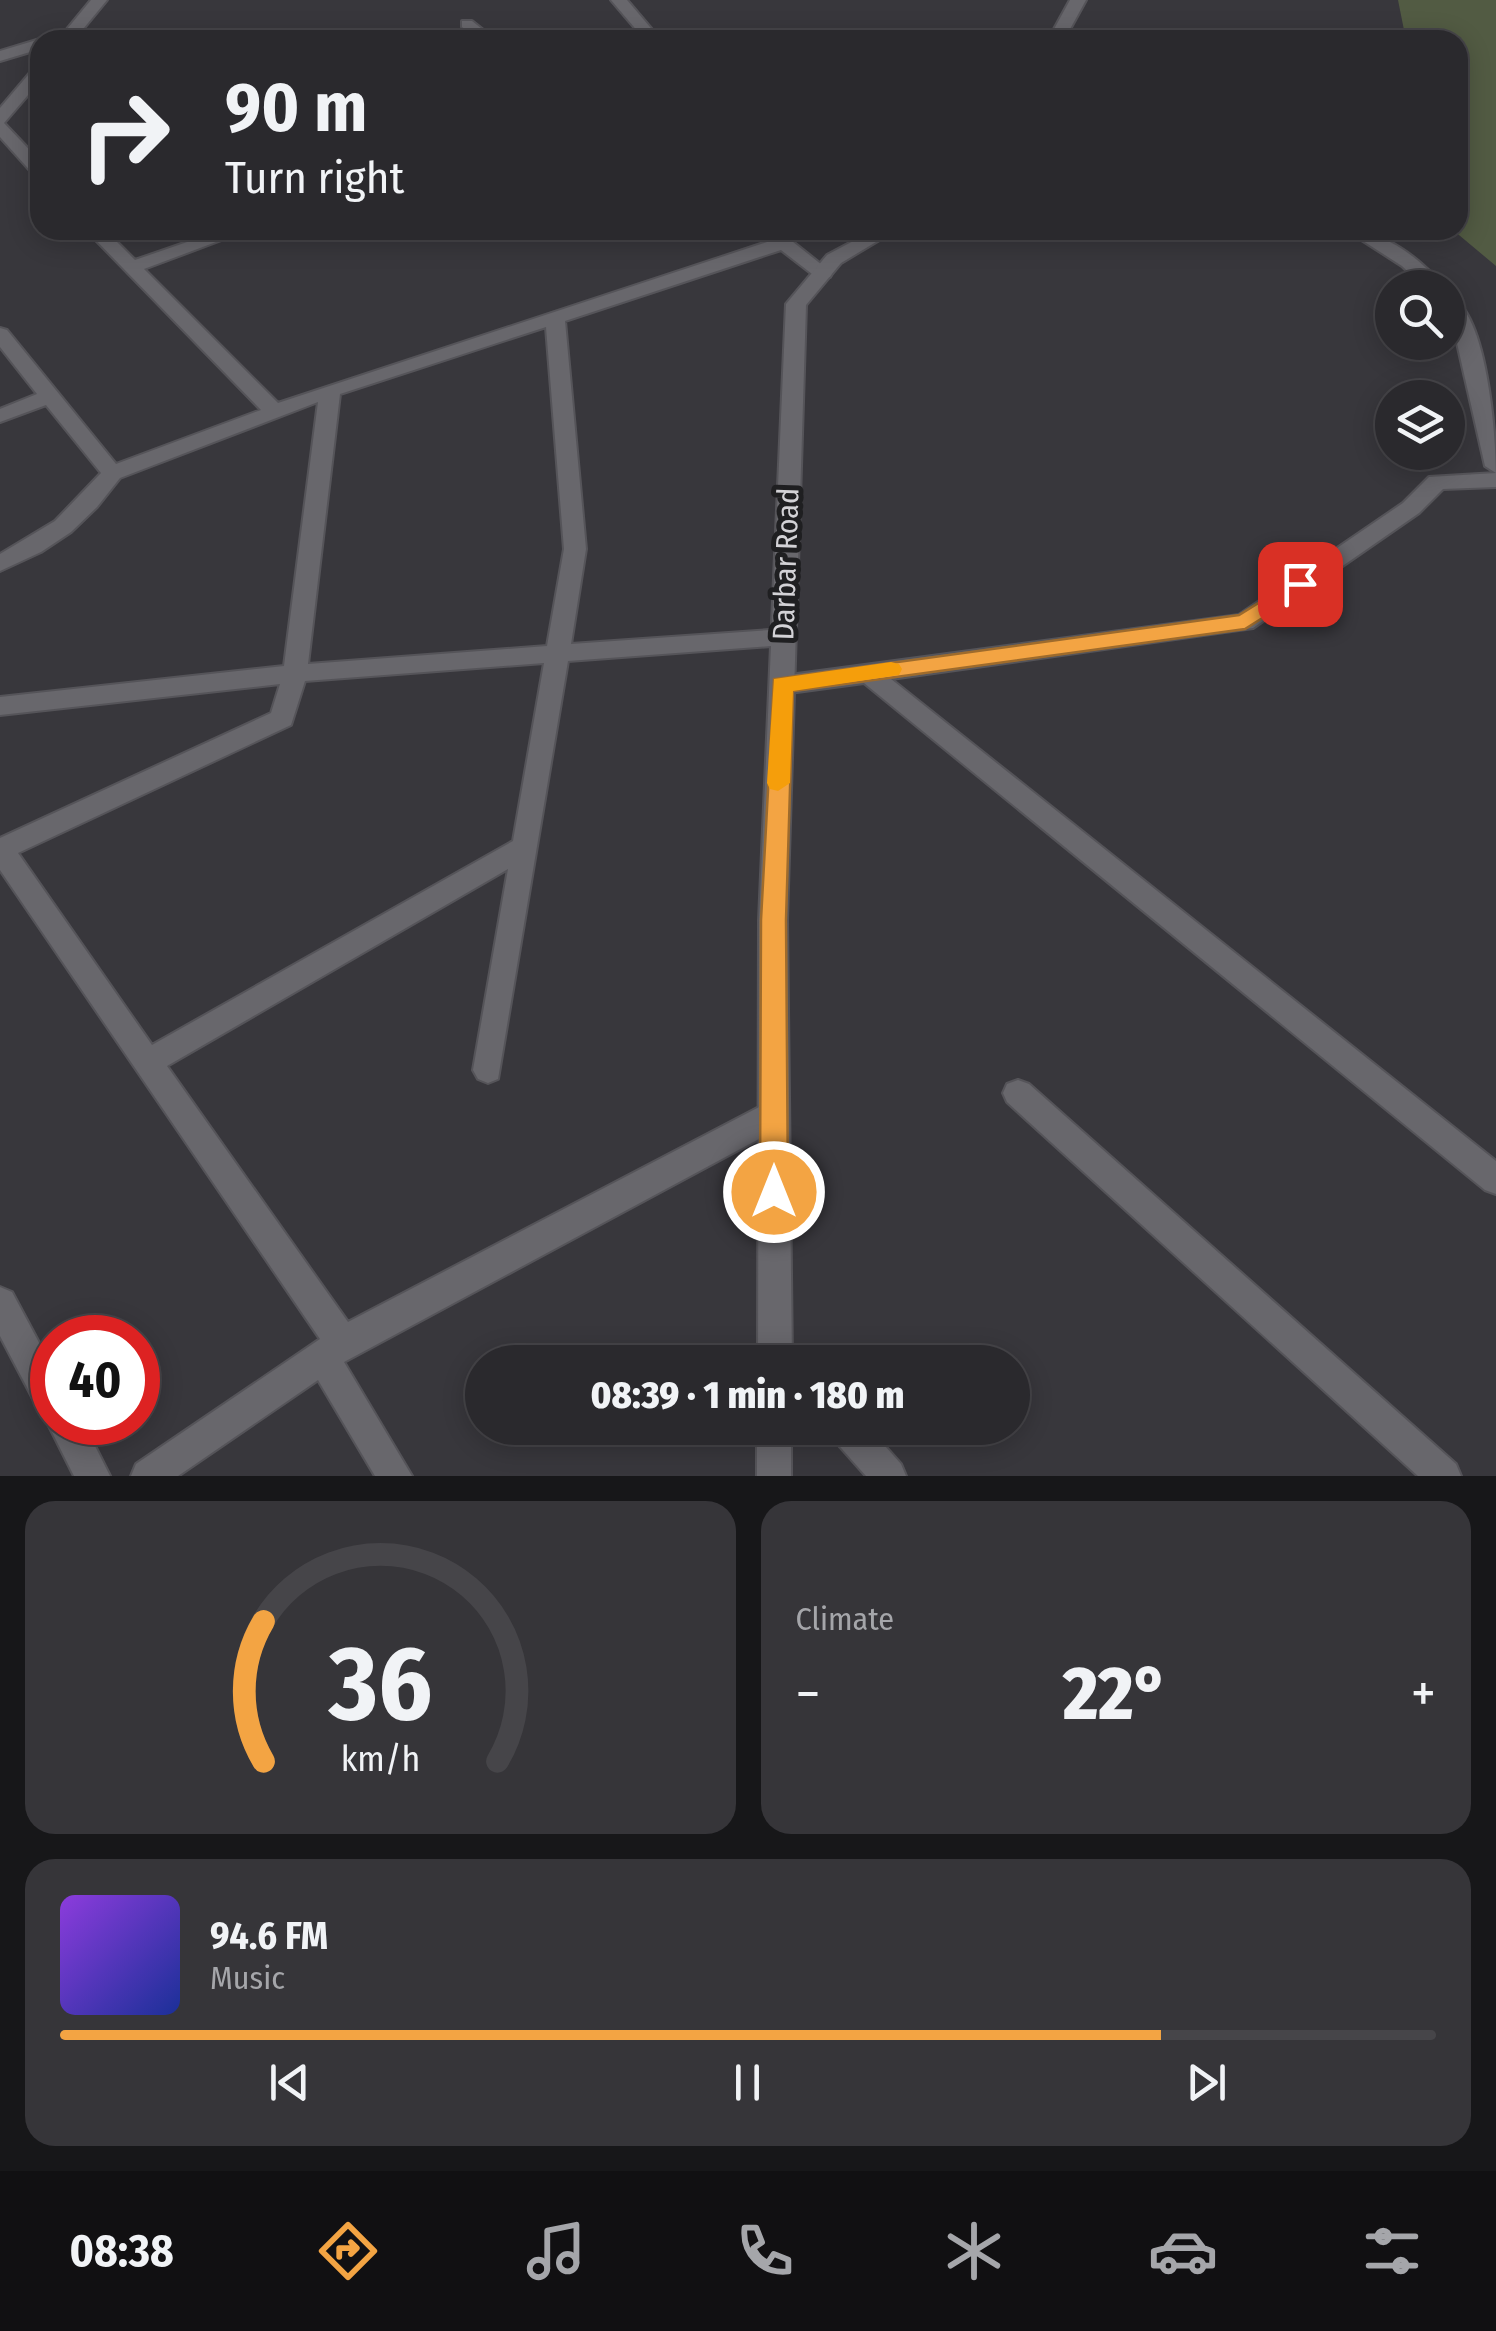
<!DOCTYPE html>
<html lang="en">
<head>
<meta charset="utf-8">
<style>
	body { margin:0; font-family:"Fira Sans Condensed",sans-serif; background:#363539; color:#f1f3f6; height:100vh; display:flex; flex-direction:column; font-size:38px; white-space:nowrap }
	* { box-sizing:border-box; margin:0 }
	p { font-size:32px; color:#a5a6aa }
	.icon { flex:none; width:55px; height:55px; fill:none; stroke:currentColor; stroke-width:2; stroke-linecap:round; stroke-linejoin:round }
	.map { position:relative; height:1476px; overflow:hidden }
	.sheet { display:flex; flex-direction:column; gap:25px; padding:25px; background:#171719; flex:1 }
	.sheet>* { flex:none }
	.hud { position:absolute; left:30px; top:30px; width:1438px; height:210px; border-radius:30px; box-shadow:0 5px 25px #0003,0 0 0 2px #464549; background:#2a292d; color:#f1f3f6; overflow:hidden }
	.buttons { position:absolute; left:1375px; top:270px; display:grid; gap:20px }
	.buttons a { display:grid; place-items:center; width:90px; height:90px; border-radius:50%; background:#2a292d; box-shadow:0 5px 25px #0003,0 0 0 2px #464549; font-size:50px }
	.speed { position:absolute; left:30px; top:1315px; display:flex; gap:20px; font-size:50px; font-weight:700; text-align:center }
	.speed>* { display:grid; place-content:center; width:130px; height:130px; border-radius:50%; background:#2a292d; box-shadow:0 5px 25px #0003,0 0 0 2px #464549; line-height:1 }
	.speed .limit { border:15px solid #d22; background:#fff; color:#111 }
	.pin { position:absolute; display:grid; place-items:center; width:85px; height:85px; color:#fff; margin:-42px; border-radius:20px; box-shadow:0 5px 15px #0006 }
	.me { position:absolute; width:110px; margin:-55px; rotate:0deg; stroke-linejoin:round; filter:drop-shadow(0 0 8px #0008) }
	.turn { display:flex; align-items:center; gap:35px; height:210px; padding:0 30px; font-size:45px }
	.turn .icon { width:130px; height:130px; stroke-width:2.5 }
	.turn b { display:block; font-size:70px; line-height:85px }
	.big { font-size:75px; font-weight:800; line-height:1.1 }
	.sheet .card { flex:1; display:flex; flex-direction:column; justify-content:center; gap:15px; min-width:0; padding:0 35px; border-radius:30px; background:#363539 }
	.sheet .dial { align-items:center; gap:0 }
	.dial svg { height:260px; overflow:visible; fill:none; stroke:#464549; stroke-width:7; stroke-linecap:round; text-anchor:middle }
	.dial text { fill:#f1f3f6; stroke:none }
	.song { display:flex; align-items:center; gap:30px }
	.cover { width:120px; height:120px; border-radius:15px; background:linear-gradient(135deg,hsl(270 70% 55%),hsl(230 70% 35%)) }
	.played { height:10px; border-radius:5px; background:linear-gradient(90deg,#f3a443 80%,#464549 80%) }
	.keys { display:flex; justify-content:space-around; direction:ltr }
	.heat { display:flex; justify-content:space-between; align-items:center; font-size:55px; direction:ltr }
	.sheet .tiles { flex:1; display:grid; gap:25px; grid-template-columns:1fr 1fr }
	.card:last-child { grid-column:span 2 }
	.trip { position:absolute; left:465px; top:1345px; width:565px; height:100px; border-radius:50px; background:#2a292d; box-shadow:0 5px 25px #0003,0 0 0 2px #464549; font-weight:800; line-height:100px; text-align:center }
	.tab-bar { display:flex; height:160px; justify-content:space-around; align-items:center; background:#111012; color:#a5a6aa }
	.tab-bar .icon { width:70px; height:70px }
	.tab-bar .on { color:#f3a443 }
	.tab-bar b { font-size:45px; color:#f1f3f6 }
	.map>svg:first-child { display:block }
</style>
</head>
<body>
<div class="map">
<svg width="1496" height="1476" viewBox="0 0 1496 1476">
	<rect width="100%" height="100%" fill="#38373c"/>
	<path fill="#525b43" d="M1398,0H1496V266L1453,230H1458V40H1406Z"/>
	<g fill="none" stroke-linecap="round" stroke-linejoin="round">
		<g stroke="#555459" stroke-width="4">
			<path id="street" d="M91,0H107L74,40H58Z
				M611,0H627L661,40H645Z
				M462,21H472L496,40H478L462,27Z
				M40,39V49L0,61V51Z
				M40,66V81L4,123L40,161V176L34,175L0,137V108L34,68Z
				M86,230H105L135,260L222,230H248L144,269L278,403L770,241L763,234L766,230H778L832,273L830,277H816L781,250L565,321L586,549L571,644L784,629L796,637L784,645L568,661L498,1079L488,1083L478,1079L473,1070L508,869L167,1066L348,1322L763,1105L774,1102L785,1105L789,1115L785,1125L344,1362L412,1476H375L318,1380L178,1476H131L136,1464L320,1339L0,870V838L271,713L280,684L0,715V697L284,666L318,402L120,478L97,507L71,532L41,552L0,571V554L55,521L101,473L46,405L0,422V409L37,394L0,347V328L7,330L116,464L261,410ZM546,327L564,549L547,646L308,664L340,394ZM544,663L513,841L152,1045L18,853L291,725L305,681Z
				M1346,230C1384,230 1421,259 1445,288H1425L1402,266Z
				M1448,296C1487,309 1496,436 1496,473L1485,466L1452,321L1448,315Z
				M1496,473V487L1443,489L1419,513L1253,628L891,679L1496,1161V1194L1485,1190L864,683L782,694L770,685L782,676L1239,615L1403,503L1429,477Z
				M1018,1080L1029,1084L1456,1464L1461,1476H1418L1007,1102L1003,1093L1007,1084Z
				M0,1287L12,1292L52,1367V1422H83L110,1476H74L47,1422L49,1416L40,1412L0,1336Z
				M829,1428H869L901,1464L906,1476H866L834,1440Z"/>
		</g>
		<g stroke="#555459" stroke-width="4">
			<path id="secondary" d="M1070,0H1086L1064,40H1048Z
				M874,230H896L841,263L806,305L787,920L792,1362H758L759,920L786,304L827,255Z
				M757,1428H791V1476H757Z"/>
		</g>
		<use href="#street" fill="#68676c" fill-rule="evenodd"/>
		<use href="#secondary" fill="#68676c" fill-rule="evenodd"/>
	</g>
	<path fill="#f3a443" stroke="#9e6b2c" stroke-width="2.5" d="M1300,577L1311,584L1308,589L1245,629L793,691L786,920L788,1192L784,1202L774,1205L764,1202L760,1192L761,920L774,679L1239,615Z"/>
	<path fill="#f59e0b" d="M891,662L899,664L902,669L899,675L793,691L790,783L778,791L770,789L767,783L774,679Z"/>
	<g text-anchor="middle" stroke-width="10" stroke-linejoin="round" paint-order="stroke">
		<g font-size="30" fill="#d3d2d6" stroke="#1f1f21">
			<text transform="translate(786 564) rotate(-88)" y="10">Darbar Road</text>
		</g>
	</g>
</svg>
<div class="buttons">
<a><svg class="icon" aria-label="search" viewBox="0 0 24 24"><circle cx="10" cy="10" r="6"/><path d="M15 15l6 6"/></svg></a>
<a><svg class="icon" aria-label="layers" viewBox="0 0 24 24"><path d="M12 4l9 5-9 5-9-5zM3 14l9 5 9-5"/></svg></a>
</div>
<div class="speed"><div class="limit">40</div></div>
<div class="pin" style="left:1300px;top:584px;background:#d93025"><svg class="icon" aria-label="arrive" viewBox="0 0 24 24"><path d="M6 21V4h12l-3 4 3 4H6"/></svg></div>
<svg class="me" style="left:774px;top:1192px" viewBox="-20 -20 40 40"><circle r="17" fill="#f3a443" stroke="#fff" stroke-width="3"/><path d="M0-11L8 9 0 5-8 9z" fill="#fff"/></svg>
<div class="trip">08:39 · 1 min · 180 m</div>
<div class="hud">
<div class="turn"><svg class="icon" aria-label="right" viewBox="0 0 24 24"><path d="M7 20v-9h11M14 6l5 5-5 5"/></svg><div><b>90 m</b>Turn right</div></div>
</div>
</div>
<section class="sheet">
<div class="tiles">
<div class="card dial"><svg viewBox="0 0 100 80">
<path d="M14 69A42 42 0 1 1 86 69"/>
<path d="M14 69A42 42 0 0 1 14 26" stroke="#f3a443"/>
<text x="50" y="56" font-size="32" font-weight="700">36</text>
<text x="50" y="72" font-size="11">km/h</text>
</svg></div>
<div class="card"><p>Climate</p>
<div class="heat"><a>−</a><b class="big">22°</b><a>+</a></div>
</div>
<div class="card">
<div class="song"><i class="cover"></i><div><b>94.6 FM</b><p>Music</p></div></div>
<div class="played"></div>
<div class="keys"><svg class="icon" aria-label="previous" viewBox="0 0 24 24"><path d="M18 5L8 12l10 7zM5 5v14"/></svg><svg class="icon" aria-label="pause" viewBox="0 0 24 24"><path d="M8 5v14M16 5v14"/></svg><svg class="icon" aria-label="next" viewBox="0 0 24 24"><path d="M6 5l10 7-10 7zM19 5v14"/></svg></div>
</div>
</div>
</section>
<nav class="tab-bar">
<b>08:38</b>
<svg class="icon on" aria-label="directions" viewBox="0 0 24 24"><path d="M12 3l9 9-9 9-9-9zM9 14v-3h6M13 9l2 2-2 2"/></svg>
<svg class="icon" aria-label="music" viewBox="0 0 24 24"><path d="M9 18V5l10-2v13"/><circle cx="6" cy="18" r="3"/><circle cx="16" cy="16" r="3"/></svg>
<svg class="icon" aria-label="phone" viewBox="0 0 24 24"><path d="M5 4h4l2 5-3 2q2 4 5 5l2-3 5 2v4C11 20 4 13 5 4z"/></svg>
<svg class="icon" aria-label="climate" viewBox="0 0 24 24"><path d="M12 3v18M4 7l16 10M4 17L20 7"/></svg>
<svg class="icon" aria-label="car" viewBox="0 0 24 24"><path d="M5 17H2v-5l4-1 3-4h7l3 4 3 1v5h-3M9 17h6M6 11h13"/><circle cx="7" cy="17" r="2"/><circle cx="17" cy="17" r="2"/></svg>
<svg class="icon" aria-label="filters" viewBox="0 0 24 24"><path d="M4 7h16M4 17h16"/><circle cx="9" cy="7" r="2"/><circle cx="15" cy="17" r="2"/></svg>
</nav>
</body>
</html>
